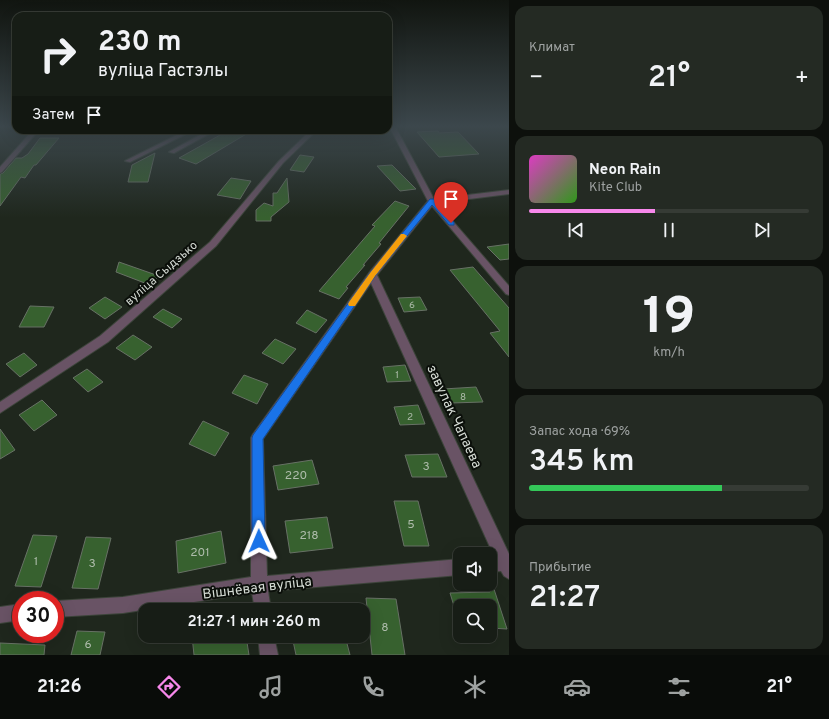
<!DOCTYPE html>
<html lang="ru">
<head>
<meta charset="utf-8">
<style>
	body { margin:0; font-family:Overpass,sans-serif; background:#242a23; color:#f1f3f6; height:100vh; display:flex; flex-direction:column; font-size:15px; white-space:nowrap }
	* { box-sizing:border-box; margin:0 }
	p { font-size:13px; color:#9ea2a1 }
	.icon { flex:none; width:22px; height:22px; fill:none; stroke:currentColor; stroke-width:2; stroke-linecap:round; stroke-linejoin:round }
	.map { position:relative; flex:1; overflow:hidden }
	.side { display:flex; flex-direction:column; gap:6px; padding:6px; background:#0d100c; width:320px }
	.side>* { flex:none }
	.banner { position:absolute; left:12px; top:12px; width:380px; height:122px; border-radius:12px; box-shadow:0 4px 16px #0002,0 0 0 1px #363b35; background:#171d16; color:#f1f3f6; overflow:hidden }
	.buttons { position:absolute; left:453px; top:547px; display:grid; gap:8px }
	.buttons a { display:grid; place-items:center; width:44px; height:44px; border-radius:8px; background:#171d16; box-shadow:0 4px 16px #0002,0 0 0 1px #363b35; font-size:20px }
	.speed { position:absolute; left:12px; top:591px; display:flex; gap:8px; font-size:20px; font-weight:700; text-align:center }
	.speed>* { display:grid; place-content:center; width:52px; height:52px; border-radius:50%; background:#171d16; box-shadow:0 4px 16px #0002,0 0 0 1px #363b35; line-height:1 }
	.speed .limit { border:6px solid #d22; background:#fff; color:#111 }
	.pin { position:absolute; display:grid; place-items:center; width:34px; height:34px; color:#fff; margin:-41px -17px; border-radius:50% 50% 50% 0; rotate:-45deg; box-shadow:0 0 4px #0007 }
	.pin .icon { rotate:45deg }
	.me { position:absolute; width:44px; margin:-22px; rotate:359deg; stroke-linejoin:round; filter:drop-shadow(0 0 3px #0008) }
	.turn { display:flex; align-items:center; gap:14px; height:84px; padding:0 20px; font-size:18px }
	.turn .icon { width:52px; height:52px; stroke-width:2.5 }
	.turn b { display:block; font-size:28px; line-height:34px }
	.then { display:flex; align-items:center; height:38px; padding:0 20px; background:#0003; gap:8px; font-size:15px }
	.big { font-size:30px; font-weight:600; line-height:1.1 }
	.side .card { flex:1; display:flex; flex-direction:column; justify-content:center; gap:6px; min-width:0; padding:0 14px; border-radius:12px; background:#242a23 }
	.side .dial { align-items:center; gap:0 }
	.dial b { font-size:52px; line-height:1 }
	.song { display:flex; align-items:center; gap:12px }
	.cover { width:48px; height:48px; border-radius:6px; background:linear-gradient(135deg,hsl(310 70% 55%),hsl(110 70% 35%)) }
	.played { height:4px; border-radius:2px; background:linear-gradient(90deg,#f788eb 45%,#363b35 45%) }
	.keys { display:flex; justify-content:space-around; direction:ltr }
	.heat { display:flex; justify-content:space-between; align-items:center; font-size:22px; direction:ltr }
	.charge { height:6px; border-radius:3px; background:linear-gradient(90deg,#34c759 69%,#363b35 0) }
	.trip { position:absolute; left:138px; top:603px; width:232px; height:40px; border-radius:12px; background:#171d16; box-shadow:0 4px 16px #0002,0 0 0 1px #363b35; font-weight:600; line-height:40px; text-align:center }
	.menu { display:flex; height:64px; justify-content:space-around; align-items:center; background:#090c09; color:#9ea2a1 }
	.menu .icon { width:28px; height:28px }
	.menu .active { color:#f788eb }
	.menu b { font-size:18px; color:#f1f3f6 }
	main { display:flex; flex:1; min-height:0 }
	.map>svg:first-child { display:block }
</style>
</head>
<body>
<main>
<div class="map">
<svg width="509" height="655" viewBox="0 0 509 655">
	<rect width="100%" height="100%" fill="#1f271d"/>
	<path fill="#37612f" stroke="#677165" d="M229,130H253L196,164L179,158Z
		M438,131L439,133L458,132L479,154L439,157L417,132Z
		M40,138H59L36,165H34L25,178L21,177L0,206V174L3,173L16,158H22L28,154Z
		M155,153L148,182H128L132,165Z
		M300,155L314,157L304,172L290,170Z
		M392,165L416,189L400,191L377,166Z
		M231,178L251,181L240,199L217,195Z
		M287,178L289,202L271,217V221H256V210L264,203L273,206V193H277Z
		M395,201L409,206L379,243L381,244L363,265H365L346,287L348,288L339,299L319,291L375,226L372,225Z
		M509,244V259L500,260L487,247Z
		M119,262L159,276L150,285L116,272Z
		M473,267L509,308V357L490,333L500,331L450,270Z
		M105,297L122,307L105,319L89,308Z
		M420,297L427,310L404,312L398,298Z
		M30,306L54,307L44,327H19Z
		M163,309L182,319L172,328L153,317Z
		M307,310L327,320L316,333L296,323Z
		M133,335L152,347L135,360L116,348Z
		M275,339L296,349L283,364L262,353Z
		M24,353L37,365L20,377L6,364Z
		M405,365L411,381L387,382L383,367Z
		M87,369L103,382L88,392L73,378Z
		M244,375L268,384L257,404L232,393Z
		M476,387L483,402L451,403L443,389Z
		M42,400L57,415L34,431L19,415Z
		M418,405L425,424L400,425L394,407Z
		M203,421L229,433L215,456L189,444Z
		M0,429L15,450L0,459Z
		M438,454L447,477H412L405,455Z
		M312,460L319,484L278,490L273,466Z
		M394,501H418L429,546H404Z
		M327,517L333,548L290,553L285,521Z
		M221,531L226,563L178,573L176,541Z
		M33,535L57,536L41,587L15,586Z
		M86,537L111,538L98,589L72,588Z
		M490,583H492L507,629L490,628V606H454L450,593L490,592Z
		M366,598L396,599L405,655H372Z
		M77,631L105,632L100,655H71Z
		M192,636H246L249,655H194Z
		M292,636H345L350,655H296Z
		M0,643L45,645L44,655H0Z"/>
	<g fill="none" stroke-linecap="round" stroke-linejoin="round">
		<g stroke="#3c443a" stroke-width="2">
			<path id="service" d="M187,130H194L130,162L125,161Z
				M209,130H216L174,153L169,152Z"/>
		</g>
		<g stroke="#3c443a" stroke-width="2">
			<path id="minor" d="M389,126H395L434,199L509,190V194L437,203L509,286V295L506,294L432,206L377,275L509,554V579L504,576L501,571L490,572V556H494L371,283L263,439L267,576L460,559V575L268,591L271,610H255L252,593L123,613L55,617V601L123,597L251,577V438L253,434L369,273L428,201Z
				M33,130H39L2,172L0,173V167Z
				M21,604V620L0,623V607Z
				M258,636H274L278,655H260Z"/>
		</g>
		<g stroke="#3c443a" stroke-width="2">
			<path id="tertiary" d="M311,130H317L283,163L216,246L108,342L0,413V402L100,336L210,242L279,161Z"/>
		</g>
		<use href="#service" fill="#695365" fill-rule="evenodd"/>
		<use href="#minor" fill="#695365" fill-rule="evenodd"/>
		<use href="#tertiary" fill="#695365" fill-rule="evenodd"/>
	</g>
	<linearGradient id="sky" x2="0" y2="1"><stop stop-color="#111510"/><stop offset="0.58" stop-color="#3c474c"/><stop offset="1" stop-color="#3c474c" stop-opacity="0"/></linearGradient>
	<rect width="509" height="218" fill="url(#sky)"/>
	<path fill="#1a73e8" stroke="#114b97" d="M430,199H434L454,222V225H449L432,205L375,276L263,439L265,541L263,545L259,547L254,545L252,541V438L253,435L370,273Z"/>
	<path fill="#f59e0b" d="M401,234H404L407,236L375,276L355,306H349L348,304L349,302L370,273Z"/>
	<g text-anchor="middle" stroke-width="4" stroke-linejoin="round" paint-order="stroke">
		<g font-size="10" fill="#aebcab">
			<text x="412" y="308">6</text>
			<text x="397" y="378">1</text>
			<text x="463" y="400">8</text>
			<text x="410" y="420">2</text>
		</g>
		<g font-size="12" fill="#d5dbd4" stroke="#0b0f0a">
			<text transform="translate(161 273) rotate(-41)" y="4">вуліца Сыдзько</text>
		</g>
		<g font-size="12" fill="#aebcab">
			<text x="426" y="470">3</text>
			<text x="296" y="479">220</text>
			<text x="411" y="528">5</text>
			<text x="309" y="539">218</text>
			<text x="200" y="556">201</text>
			<text x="36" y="565">1</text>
			<text x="92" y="567">3</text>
			<text x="385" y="631">8</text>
			<text x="88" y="648">6</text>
		</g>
		<g font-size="14" fill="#d5dbd4" stroke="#0b0f0a">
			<text transform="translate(455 416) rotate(65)" y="5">завулак Чапаева</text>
			<text transform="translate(257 587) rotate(-7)" y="5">Вішнёвая вуліца</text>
		</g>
	</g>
</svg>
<div class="buttons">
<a><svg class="icon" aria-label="sound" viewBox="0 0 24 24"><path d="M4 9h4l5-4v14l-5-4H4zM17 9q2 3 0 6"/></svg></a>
<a><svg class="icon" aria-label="search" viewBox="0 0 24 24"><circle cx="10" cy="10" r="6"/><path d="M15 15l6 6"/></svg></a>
</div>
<div class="speed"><div class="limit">30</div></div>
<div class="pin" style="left:451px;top:223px;background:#d93025"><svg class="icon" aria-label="arrive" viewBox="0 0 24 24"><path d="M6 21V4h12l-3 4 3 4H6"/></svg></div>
<svg class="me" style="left:259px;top:541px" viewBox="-20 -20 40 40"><path d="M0-17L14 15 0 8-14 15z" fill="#1a73e8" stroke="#fff" stroke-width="4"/></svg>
<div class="trip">21:27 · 1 мин · 260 m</div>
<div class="banner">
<div class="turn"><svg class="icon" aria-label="right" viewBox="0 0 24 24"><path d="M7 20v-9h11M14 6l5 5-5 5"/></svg><div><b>230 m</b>вуліца Гастэлы</div></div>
<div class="then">Затем<svg class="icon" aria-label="arrive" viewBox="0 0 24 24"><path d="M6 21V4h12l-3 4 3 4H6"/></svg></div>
</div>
</div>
<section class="side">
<div class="card"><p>Климат</p>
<div class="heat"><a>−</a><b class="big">21°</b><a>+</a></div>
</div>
<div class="card">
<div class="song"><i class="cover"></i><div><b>Neon Rain</b><p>Kite Club</p></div></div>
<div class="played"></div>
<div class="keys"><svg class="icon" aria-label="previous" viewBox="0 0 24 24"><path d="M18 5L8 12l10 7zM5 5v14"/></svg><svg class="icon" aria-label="pause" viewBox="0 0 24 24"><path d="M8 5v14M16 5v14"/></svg><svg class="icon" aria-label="next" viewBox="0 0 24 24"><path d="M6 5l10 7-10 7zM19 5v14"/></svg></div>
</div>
<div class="card dial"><b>19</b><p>km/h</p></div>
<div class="card"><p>Запас хода · 69%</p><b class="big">345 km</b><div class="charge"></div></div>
<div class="card"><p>Прибытие</p><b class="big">21:27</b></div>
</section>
</main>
<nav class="menu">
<b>21:26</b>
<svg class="icon active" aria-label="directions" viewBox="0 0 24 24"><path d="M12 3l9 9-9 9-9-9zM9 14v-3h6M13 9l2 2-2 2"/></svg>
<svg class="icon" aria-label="music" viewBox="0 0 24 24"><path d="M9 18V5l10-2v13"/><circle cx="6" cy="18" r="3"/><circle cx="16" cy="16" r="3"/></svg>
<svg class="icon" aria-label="phone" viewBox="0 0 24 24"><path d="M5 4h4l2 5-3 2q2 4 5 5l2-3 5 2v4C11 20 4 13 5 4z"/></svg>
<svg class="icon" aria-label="climate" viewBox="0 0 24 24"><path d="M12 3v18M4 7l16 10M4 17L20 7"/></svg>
<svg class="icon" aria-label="car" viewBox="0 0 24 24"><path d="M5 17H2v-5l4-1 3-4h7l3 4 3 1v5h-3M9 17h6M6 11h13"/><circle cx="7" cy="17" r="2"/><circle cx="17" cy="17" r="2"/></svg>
<svg class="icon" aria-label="filters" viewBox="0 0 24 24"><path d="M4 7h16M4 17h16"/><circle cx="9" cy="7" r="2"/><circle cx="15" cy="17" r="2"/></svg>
<b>21°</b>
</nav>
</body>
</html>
